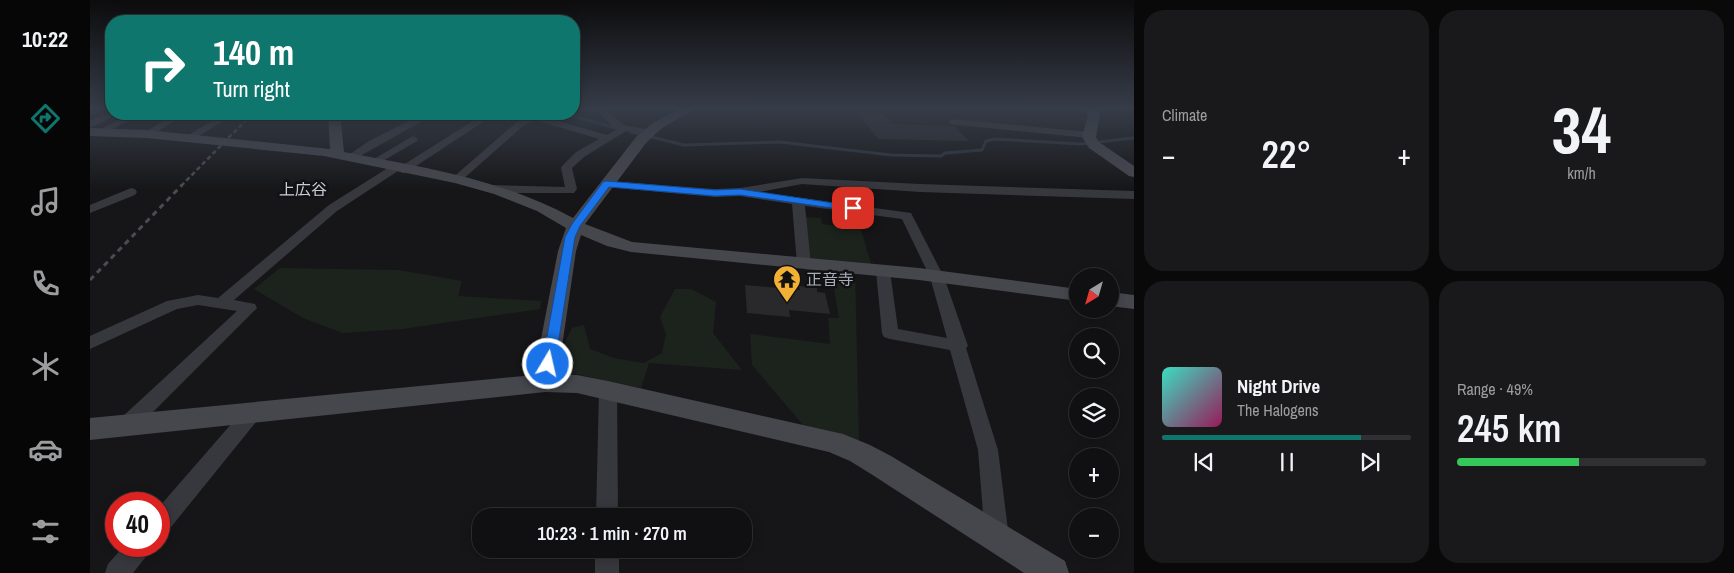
<!DOCTYPE html>
<html lang="en">
<head>
<meta charset="utf-8">
<style>
	body { margin:0; font-family:"Archivo Narrow","Noto Sans JP",sans-serif; background:#19191b; color:#f1f3f6; height:100vh; display:flex; flex-direction:column; font-size:19px; white-space:nowrap }
	* { box-sizing:border-box; margin:0 }
	p { font-size:16px; color:#9c9d9f }
	.icon { flex:none; width:28px; height:28px; fill:none; stroke:currentColor; stroke-width:2; stroke-linecap:round; stroke-linejoin:round }
	.map { position:relative; flex:1; overflow:hidden }
	.details { display:flex; flex-direction:column; gap:10px; padding:10px; background:#09090a; width:600px }
	.details>* { flex:none }
	.top-card { position:absolute; left:15px; top:15px; width:475px; height:105px; border-radius:20px; box-shadow:0 2px 12px #0003,0 0 0 1px #303032; background:#0f766e; color:#fff; overflow:hidden }
	.needle { width:32px; rotate:217deg }
	.tools { position:absolute; left:979px; top:268px; display:grid; gap:10px }
	.tools a { display:grid; place-items:center; width:50px; height:50px; border-radius:50%; background:#101012; box-shadow:0 2px 12px #0003,0 0 0 1px #303032; font-size:25px }
	.speed { position:absolute; left:15px; top:492px; display:flex; gap:10px; font-size:25px; font-weight:700; text-align:center }
	.speed>* { display:grid; place-content:center; width:65px; height:65px; border-radius:50%; background:#101012; box-shadow:0 2px 12px #0003,0 0 0 1px #303032; line-height:1 }
	.speed .limit { border:8px solid #d22; background:#fff; color:#111 }
	.pin { position:absolute; display:grid; place-items:center; width:42px; height:42px; color:#fff; margin:-21px; border-radius:10px; box-shadow:0 2px 8px #0006 }
	.me { position:absolute; width:55px; margin:-28px; rotate:9deg; stroke-linejoin:round; filter:drop-shadow(0 0 4px #0008) }
	.turn { display:flex; align-items:center; gap:18px; height:105px; padding:0 25px; font-size:22px }
	.turn .icon { width:65px; height:65px; stroke-width:2.5 }
	.turn b { display:block; font-size:35px; line-height:42px }
	.big { font-size:38px; font-weight:600; line-height:1.1 }
	.details .widget { flex:1; display:flex; flex-direction:column; justify-content:center; gap:8px; min-width:0; padding:0 18px; border-radius:20px; background:#19191b }
	.details .dial { align-items:center; gap:0 }
	.dial b { font-size:65px; line-height:1 }
	.song { display:flex; align-items:center; gap:15px }
	.cover { width:60px; height:60px; border-radius:8px; background:linear-gradient(135deg,hsl(170 70% 55%),hsl(330 70% 35%)) }
	.played { height:5px; border-radius:2px; background:linear-gradient(90deg,#0f766e 80%,#303032 80%) }
	.keys { display:flex; justify-content:space-around; direction:ltr }
	.heat { display:flex; justify-content:space-between; align-items:center; font-size:28px; direction:ltr }
	.charge { height:8px; border-radius:4px; background:linear-gradient(90deg,#34c759 49%,#303032 0) }
	.details .tiles { flex:1; display:grid; gap:10px; grid-template-columns:repeat(2,1fr) }
	.trip { position:absolute; left:382px; top:508px; width:280px; height:50px; border-radius:20px; background:#101012; box-shadow:0 2px 12px #0003,0 0 0 1px #303032; font-weight:600; line-height:50px; text-align:center }
	main { display:flex; flex:1; min-height:0 }
	.dock { display:flex; flex-direction:column; width:90px; justify-content:space-around; align-items:center; background:#060607; color:#9c9d9f }
	.dock .icon { width:35px; height:35px }
	.dock .active { color:#0f766e }
	.dock b { font-size:22px; color:#f1f3f6 }
	.map>svg:first-child { display:block }
</style>
</head>
<body>
<main>
<nav class="dock">
<b>10:22</b>
<svg class="icon active" aria-label="directions" viewBox="0 0 24 24"><path d="M12 3l9 9-9 9-9-9zM9 14v-3h6M13 9l2 2-2 2"/></svg>
<svg class="icon" aria-label="music" viewBox="0 0 24 24"><path d="M9 18V5l10-2v13"/><circle cx="6" cy="18" r="3"/><circle cx="16" cy="16" r="3"/></svg>
<svg class="icon" aria-label="phone" viewBox="0 0 24 24"><path d="M5 4h4l2 5-3 2q2 4 5 5l2-3 5 2v4C11 20 4 13 5 4z"/></svg>
<svg class="icon" aria-label="climate" viewBox="0 0 24 24"><path d="M12 3v18M4 7l16 10M4 17L20 7"/></svg>
<svg class="icon" aria-label="car" viewBox="0 0 24 24"><path d="M5 17H2v-5l4-1 3-4h7l3 4 3 1v5h-3M9 17h6M6 11h13"/><circle cx="7" cy="17" r="2"/><circle cx="17" cy="17" r="2"/></svg>
<svg class="icon" aria-label="filters" viewBox="0 0 24 24"><path d="M4 7h16M4 17h16"/><circle cx="9" cy="7" r="2"/><circle cx="15" cy="17" r="2"/></svg>
</nav>
<div class="map">
<svg width="1044" height="573" viewBox="0 0 1044 573">
	<rect width="100%" height="100%" fill="#161618"/>
	<path fill="#1c231d" d="M712,217L731,218L732,224L771,229L781,264L717,258Z
		M715,267L765,272L769,441L713,425L662,365L660,334L740,344L738,318H749L744,288L717,283Z
		M190,268L308,270L372,281L368,296L451,301L450,309L312,329L253,333L213,318L164,289Z
		M585,289H601L626,302L623,333L652,370L559,363L551,388L477,372L469,366L477,338L482,328L494,325L500,349L524,358L554,363L572,353L576,334L570,317Z"/>
	<g fill="none" stroke-linecap="round" stroke-linejoin="round">
		<path stroke="#2c353c" stroke-width="3" d="M476,114L529,129
			M541,132L594,145L690,142L801,155L851,156L855,153L892,150L896,141L905,139L990,144L1044,138"/>
	</g>
	<path fill="#29292c" d="M769,114H794L802,124L864,126L879,141L788,139Z
		M655,285L710,290L709,286L727,288V292L735,293L740,314L699,310L700,317L657,313Z"/>
	<g fill="none" stroke-linecap="round" stroke-linejoin="round">
		<path fill="#37383d" fill-rule="evenodd" d="M505,109H515L534,125L561,130L563,132L558,135L536,131L494,157L482,168L487,189L484,193H402L396,189L402,185L475,187L471,168L472,166L486,152L509,139L445,120L433,126L371,181L367,182L361,179L427,122L441,115H447L517,135L526,130Z
			M21,112V114H29L0,128V121Z
			M40,114H52L13,134L10,135L5,132Z
			M85,114H96L60,136L57,137L52,134Z
			M134,114H145L102,140H94L93,138Z
			M333,114H345L263,160H255L254,158L279,141Z
			M394,114H405L317,172L313,173L308,171L247,211L144,300L165,304L167,308L45,430L38,432L31,430L28,424L31,418L147,311L108,305L87,309L0,349V336L77,301L108,295L128,298L239,205L301,166L305,165L310,167Z
			M862,119L999,132L1004,135L999,138L859,124V120Z
			M323,136L328,139L327,141L286,165L282,166L277,163Z
			M712,178L830,184L1044,191V199L830,192L712,184L669,192L821,213L854,277L878,346L876,348L908,450L919,538L915,546L907,549L899,546L895,538L888,450L860,350L800,339L794,337L792,333L786,271L788,268H798L800,271L808,329L857,338L840,277L812,219L715,206L721,264L719,267H709L707,264L702,204L650,196L625,197L516,187L510,184L516,181L625,189L650,188Z
			M41,188L45,189L47,192L45,195L0,213V205Z
			M518,383L525,385L527,390L528,516H506L509,390L511,385Z
			M163,404L170,407L173,412L170,417L77,532L69,535V507L156,407Z
			M34,546H62L58,554L43,573H15L18,564Z
			M505,549H529V573H505Z"/>
		<path fill="#45474d" fill-rule="evenodd" d="M589,109H605L572,128L556,143L495,224L542,242L829,268L988,289V301L829,280L541,252L517,246L491,235L486,251L468,374L487,375L518,381L753,434L780,445L801,456L975,561L979,573H934L781,474L760,461L739,452L487,393L455,392L0,440V418L444,375L468,251L476,228L447,211L404,194L365,183L234,156L57,138L0,136V128L57,130L240,149L238,114H250L254,152C332,167 412,179 483,218L546,137L564,122Z
			M995,109H1007L1010,115L1006,137L1009,142L1044,166V177L1039,176L999,148L992,137L998,115Z
			M1020,292L1044,295V309L1020,306Z"/>
		<path stroke="#4a4c52" stroke-width="2.5" stroke-dasharray="4.5 3" stroke-linecap="butt" d="M91,186L162,114"/>
		<path stroke="#4a4c52" stroke-width="3" stroke-dasharray="5.5 4.5" stroke-linecap="butt" d="M0,280L92,185"/>
	</g>
	<linearGradient id="sky" x2="0" y2="1"><stop stop-color="#0c0c0d"/><stop offset="0.57" stop-color="#363c48"/><stop offset="1" stop-color="#363c48" stop-opacity="0"/></linearGradient>
	<rect width="1044" height="190" fill="url(#sky)"/>
	<path fill="#1a73e8" stroke="#114b97" d="M516,181L625,190L650,189L763,206L767,208L763,211L650,195L625,196L519,187L490,226L485,237L465,364L463,368H454L452,364L475,237L482,224L513,182Z"/>
	<defs>
		<g id="temple-pin" transform="scale(1.4375)"><path d="M0 17L-7.5 6A9.5 9.5 0 1 1 7.5 6Z" fill="#f2b134" stroke="#111113"/><path d="M0-6L5-2H3V0L6.5 2.5H4V6H1.5V3h-3V6H-4V2.5H-6.5L-3 0V-2H-5Z" fill="#111"/></g>
	</defs>
	<g fill-rule="evenodd">
		<use href="#temple-pin" x="697" y="279"/>
	</g>
	<g text-anchor="middle" stroke-width="5" stroke-linejoin="round" paint-order="stroke">
		<g font-size="16" fill="#c9ccd4" stroke="#111113">
			<text x="213" y="195">上広谷</text>
		</g>
		<g font-size="16" fill="#a8adb8" stroke="#111113" text-anchor="start">
			<text x="716" y="285">正音寺</text>
		</g>
	</g>
</svg>
<div class="tools">
<a><svg class="needle" viewBox="-14 -14 28 28"><path d="M0-13l5 13h-10z" fill="#e53935"/><path d="M0 13l5-13h-10z" fill="#9c9d9f"/></svg></a>
<a><svg class="icon" aria-label="search" viewBox="0 0 24 24"><circle cx="10" cy="10" r="6"/><path d="M15 15l6 6"/></svg></a>
<a><svg class="icon" aria-label="layers" viewBox="0 0 24 24"><path d="M12 4l9 5-9 5-9-5zM3 14l9 5 9-5"/></svg></a>
<a>+</a>
<a>−</a>
</div>
<div class="speed"><div class="limit">40</div></div>
<div class="pin" style="left:763px;top:208px;background:#d93025"><svg class="icon" aria-label="arrive" viewBox="0 0 24 24"><path d="M6 21V4h12l-3 4 3 4H6"/></svg></div>
<svg class="me" style="left:458px;top:364px" viewBox="-20 -20 40 40"><circle r="17" fill="#1a73e8" stroke="#fff" stroke-width="3"/><path d="M0-11L8 9 0 5-8 9z" fill="#fff"/></svg>
<div class="trip">10:23 · 1 min · 270 m</div>
<div class="top-card">
<div class="turn"><svg class="icon" aria-label="right" viewBox="0 0 24 24"><path d="M7 20v-9h11M14 6l5 5-5 5"/></svg><div><b>140 m</b>Turn right</div></div>
</div>
</div>
<section class="details">
<div class="tiles">
<div class="widget"><p>Climate</p>
<div class="heat"><a>−</a><b class="big">22°</b><a>+</a></div>
</div>
<div class="widget dial"><b>34</b><p>km/h</p></div>
<div class="widget">
<div class="song"><i class="cover"></i><div><b>Night Drive</b><p>The Halogens</p></div></div>
<div class="played"></div>
<div class="keys"><svg class="icon" aria-label="previous" viewBox="0 0 24 24"><path d="M18 5L8 12l10 7zM5 5v14"/></svg><svg class="icon" aria-label="pause" viewBox="0 0 24 24"><path d="M8 5v14M16 5v14"/></svg><svg class="icon" aria-label="next" viewBox="0 0 24 24"><path d="M6 5l10 7-10 7zM19 5v14"/></svg></div>
</div>
<div class="widget"><p>Range · 49%</p><b class="big">245 km</b><div class="charge"></div></div>
</div>
</section>
</main>
</body>
</html>
